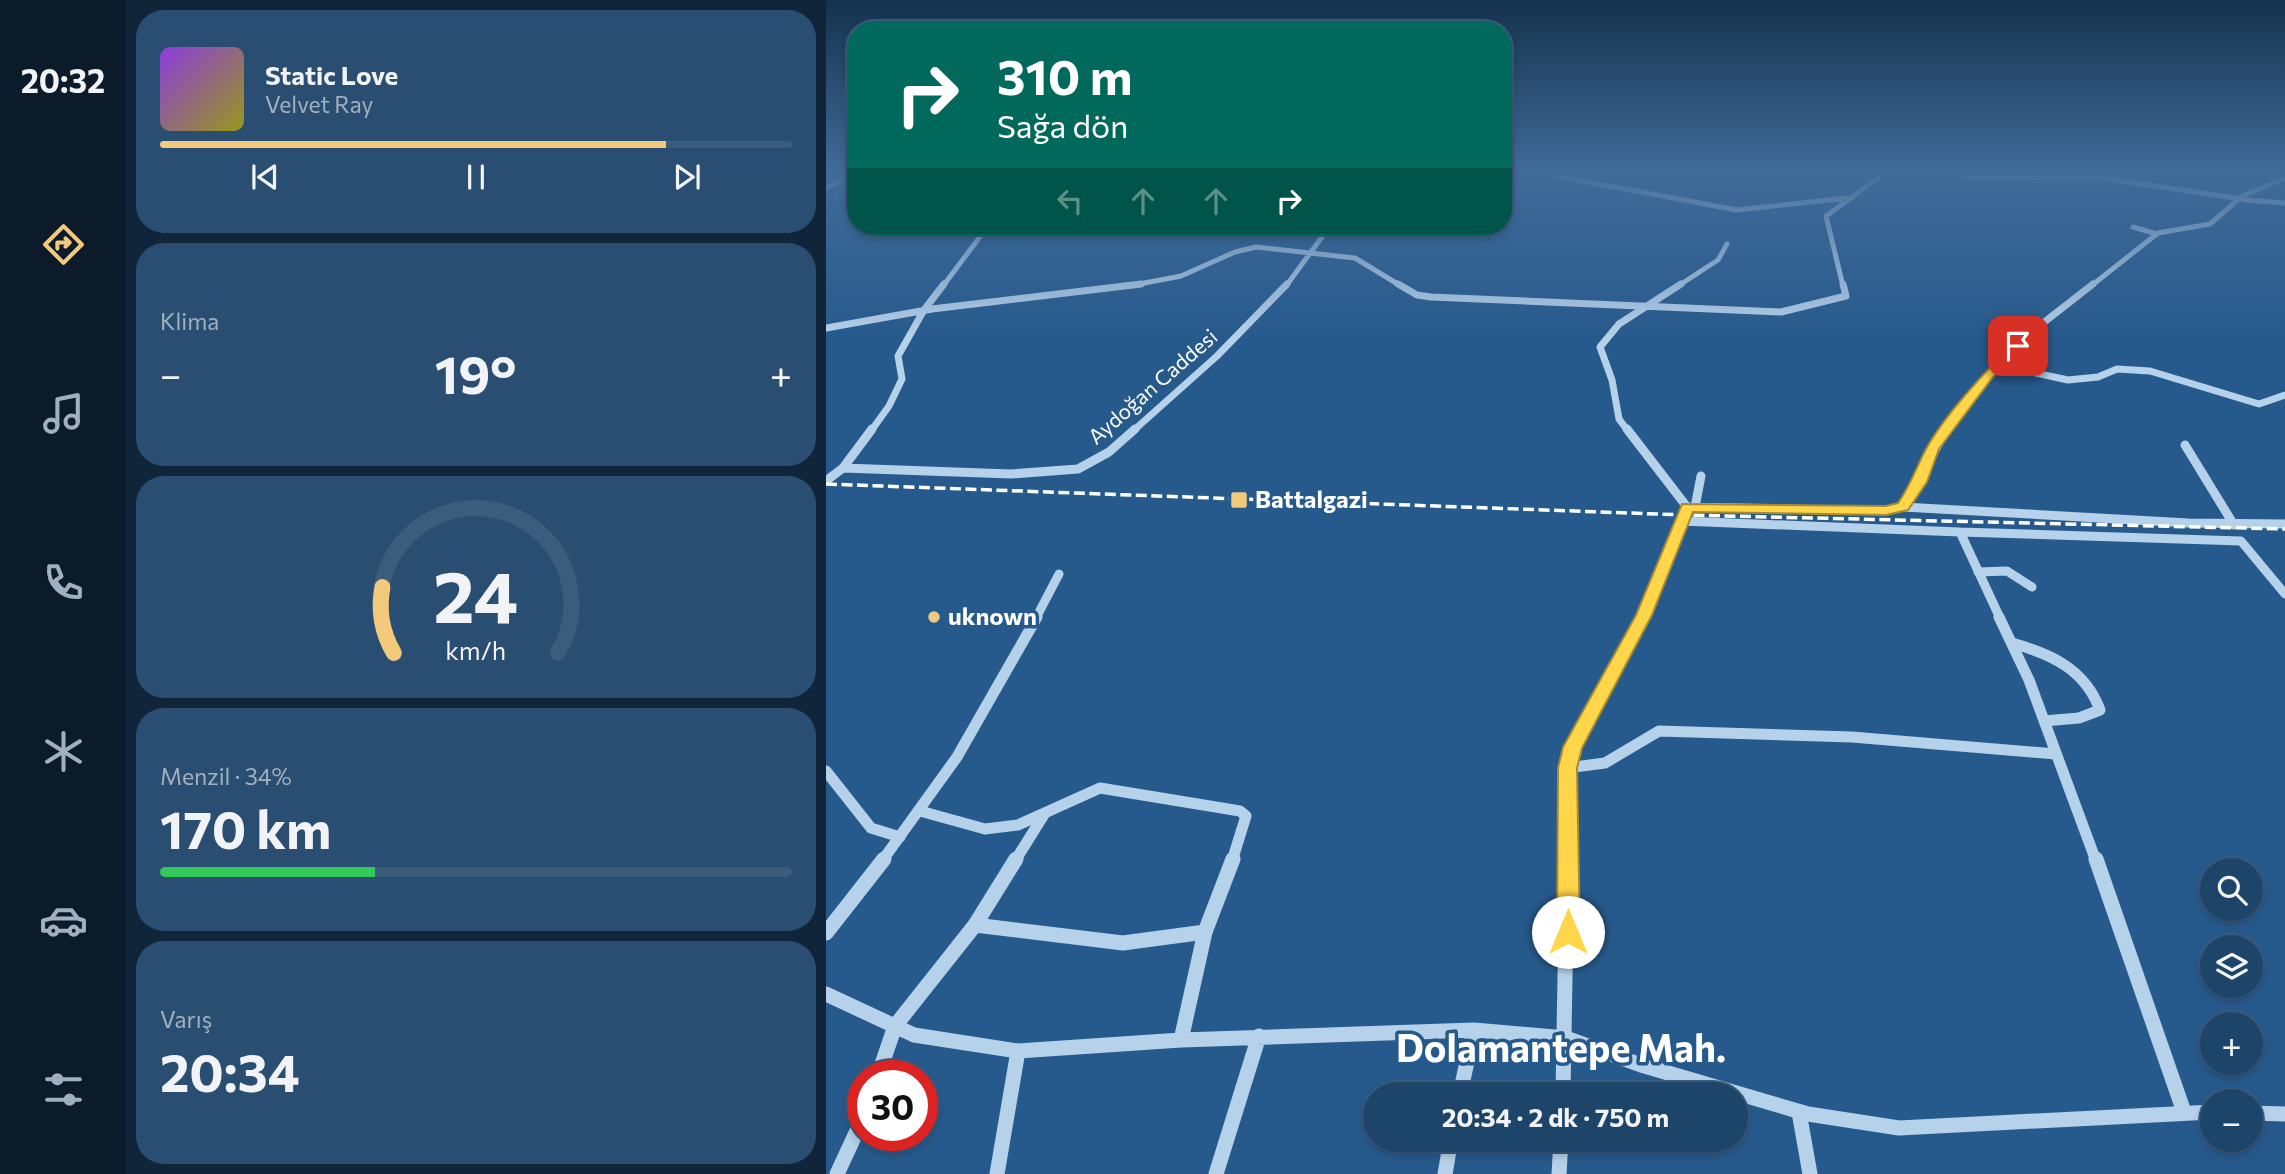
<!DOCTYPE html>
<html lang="tr">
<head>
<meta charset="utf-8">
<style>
	body { margin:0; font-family:Commissioner,sans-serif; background:#2a4e71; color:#f1f3f6; height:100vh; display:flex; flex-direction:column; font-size:26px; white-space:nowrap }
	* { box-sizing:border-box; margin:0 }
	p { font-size:23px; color:#a0b0c0 }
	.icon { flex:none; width:38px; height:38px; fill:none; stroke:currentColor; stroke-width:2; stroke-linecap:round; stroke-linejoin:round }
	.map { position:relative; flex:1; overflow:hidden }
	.side { display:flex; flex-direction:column; gap:10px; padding:10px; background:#10253a; width:700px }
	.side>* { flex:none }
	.guide { position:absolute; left:21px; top:21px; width:665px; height:214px; border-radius:28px; box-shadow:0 4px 10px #0003,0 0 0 2px #3b5c7d; background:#00695c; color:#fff; overflow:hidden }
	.tools { position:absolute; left:1374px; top:858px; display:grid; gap:14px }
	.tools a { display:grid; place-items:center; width:63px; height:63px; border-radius:50%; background:#1d4469; box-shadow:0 4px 10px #0003,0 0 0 2px #3b5c7d; font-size:35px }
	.speed { position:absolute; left:21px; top:1060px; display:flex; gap:14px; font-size:35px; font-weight:700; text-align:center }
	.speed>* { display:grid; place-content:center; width:91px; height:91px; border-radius:50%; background:#1d4469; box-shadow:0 4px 10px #0003,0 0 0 2px #3b5c7d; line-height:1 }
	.speed .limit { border:10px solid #d22; background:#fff; color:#111 }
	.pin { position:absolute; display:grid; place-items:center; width:60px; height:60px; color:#fff; margin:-30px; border-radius:14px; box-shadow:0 4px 10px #0006 }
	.me { position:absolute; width:77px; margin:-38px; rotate:0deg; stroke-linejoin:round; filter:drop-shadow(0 0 5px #0008) }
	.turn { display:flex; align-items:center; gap:24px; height:147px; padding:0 35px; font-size:32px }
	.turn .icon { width:91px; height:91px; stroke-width:2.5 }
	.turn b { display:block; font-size:49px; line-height:60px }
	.lanes { display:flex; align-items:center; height:66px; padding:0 35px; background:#0003; justify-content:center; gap:35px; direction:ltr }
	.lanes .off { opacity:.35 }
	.big { font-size:52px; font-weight:700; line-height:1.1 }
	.side .tile { flex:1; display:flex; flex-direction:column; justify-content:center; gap:10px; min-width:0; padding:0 24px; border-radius:28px; background:#2a4e71 }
	.side .dial { align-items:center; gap:0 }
	.dial svg { height:182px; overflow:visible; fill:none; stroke:#3b5c7d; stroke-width:7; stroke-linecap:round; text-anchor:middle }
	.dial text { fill:#f1f3f6; stroke:none }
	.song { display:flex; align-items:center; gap:21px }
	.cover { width:84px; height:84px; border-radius:10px; background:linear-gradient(135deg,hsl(270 70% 55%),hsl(60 70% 35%)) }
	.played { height:7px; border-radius:4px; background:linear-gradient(90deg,#f3c97c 80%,#3b5c7d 80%) }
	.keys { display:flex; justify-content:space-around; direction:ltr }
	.heat { display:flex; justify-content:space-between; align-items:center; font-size:38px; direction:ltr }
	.charge { height:10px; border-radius:5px; background:linear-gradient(90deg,#34c759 34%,#3b5c7d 0) }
	.trip { position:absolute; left:537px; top:1082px; width:385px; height:70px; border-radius:35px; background:#1d4469; box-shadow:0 4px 10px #0003,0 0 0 2px #3b5c7d; font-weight:700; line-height:70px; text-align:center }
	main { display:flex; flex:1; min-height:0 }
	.tabs { display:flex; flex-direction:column; width:126px; justify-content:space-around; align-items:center; background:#0c1b2a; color:#a0b0c0 }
	.tabs .icon { width:49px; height:49px }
	.tabs .on { color:#f3c97c }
	.tabs b { font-size:32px; color:#f1f3f6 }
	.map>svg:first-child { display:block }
</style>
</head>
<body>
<main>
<nav class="tabs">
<b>20:32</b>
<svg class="icon on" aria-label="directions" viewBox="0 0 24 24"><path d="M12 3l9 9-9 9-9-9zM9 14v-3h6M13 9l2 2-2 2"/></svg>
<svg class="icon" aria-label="music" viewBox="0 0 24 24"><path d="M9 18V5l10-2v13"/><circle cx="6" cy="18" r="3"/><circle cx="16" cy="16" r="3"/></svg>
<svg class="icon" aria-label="phone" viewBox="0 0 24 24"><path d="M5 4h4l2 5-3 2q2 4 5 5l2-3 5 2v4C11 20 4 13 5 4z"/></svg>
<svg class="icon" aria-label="climate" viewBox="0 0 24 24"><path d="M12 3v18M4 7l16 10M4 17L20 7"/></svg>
<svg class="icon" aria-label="car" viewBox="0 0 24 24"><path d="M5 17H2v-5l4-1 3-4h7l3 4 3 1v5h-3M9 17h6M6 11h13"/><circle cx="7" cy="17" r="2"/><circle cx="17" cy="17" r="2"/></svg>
<svg class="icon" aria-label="filters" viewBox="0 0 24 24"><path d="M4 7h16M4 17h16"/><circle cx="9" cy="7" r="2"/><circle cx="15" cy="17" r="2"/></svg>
</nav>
<section class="side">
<div class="tile">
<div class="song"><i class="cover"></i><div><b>Static Love</b><p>Velvet Ray</p></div></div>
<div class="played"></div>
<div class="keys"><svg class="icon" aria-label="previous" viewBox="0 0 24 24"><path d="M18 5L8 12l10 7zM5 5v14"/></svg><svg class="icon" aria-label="pause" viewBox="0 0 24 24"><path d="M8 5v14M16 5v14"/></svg><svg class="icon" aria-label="next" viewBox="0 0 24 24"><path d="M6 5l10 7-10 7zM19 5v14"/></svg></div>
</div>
<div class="tile"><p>Klima</p>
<div class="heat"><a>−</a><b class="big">19°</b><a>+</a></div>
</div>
<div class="tile dial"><svg viewBox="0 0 100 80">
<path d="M14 69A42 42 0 1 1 86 69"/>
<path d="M14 69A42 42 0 0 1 9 40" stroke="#f3c97c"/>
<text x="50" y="56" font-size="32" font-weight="700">24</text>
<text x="50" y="72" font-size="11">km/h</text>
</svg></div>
<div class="tile"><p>Menzil · 34%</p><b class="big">170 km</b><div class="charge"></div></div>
<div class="tile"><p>Varış</p><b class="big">20:34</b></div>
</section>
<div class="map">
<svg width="1459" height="1174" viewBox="0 0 1459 1174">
	<rect width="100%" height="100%" fill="#275a8c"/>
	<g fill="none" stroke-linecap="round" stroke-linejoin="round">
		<path stroke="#b6d1ea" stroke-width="5" d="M714,173L911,210L1021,198
			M1125,173L1146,177L1276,178L1423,200
			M0,188L30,173
			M1420,200L1459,203
			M1307,227L1331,234
			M117,286L162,226
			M303,286L355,276L409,252L430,247L529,258L575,286
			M460,286L504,226
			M852,286L892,260L901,244
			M1017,286L1000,216L1059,173
			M1265,286L1332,233L1384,224L1416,196L1459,178"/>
		<path stroke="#b6d1ea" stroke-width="7" d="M572,284L591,295L605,297L955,312L1020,296L1017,284
			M0,328L106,309L315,284
			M1172,365L1242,380L1272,377L1291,369L1324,371L1433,404L1459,395
			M45,431L63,406L76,379L72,356L98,310L118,284
			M307,431L391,356L461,284
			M802,431L793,419L786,380L774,347L793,324L855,284
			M1121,431L1163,374L1212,327L1267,284"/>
		<path stroke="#b6d1ea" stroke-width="9" d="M801,429L861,507
			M1359,445L1408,525
			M17,468L46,429
			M0,481L17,468L185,474L252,469L283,452L309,429
			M869,507L875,476
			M1077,507L1362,523L1459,524
			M855,521L1134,532
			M1152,572L1181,571L1206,587
			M210,618L233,574
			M816,618L861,507L1060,511L1077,507C1094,482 1104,454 1122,429
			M1174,618L1134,532L1415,541L1459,594"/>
		<path stroke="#b6d1ea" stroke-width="11" d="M1173,617L1203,680L1270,861
			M1186,643C1225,654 1259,669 1274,710L1253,718L1218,721
			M741,768L779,763L833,731L1026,737L1230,754
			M0,771L45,828L74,837
			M94,811L159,829L192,825L274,788L414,811L420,816L406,861
			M56,861L131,757L211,617
			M189,861L219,813
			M741,861V768L746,747L817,617"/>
		<path stroke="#b6d1ea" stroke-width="15" d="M190,859L149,925L297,943L379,932
			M1270,859L1358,1112
			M0,933L58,859
			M0,994L88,1035L192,1051L355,1040L648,1030L740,1038L815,1065L982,1114L1073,1128L1386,1112
			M355,1040L379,932L407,859
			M52,1076L69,1026L149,925
			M634,1094L648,1030
			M737,1094L741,859
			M973,1112L984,1174
			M1424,1113L1459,1114
			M11,1174L37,1118
			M171,1174L192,1051
			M390,1174L433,1036
			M619,1174L625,1139
			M733,1174L735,1139"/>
		<path stroke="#fff" stroke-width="3.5" stroke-dasharray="11 4.5" stroke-linecap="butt" d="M0,484L858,515L1459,529"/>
	</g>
	<linearGradient id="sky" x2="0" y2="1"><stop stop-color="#15324d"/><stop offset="0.51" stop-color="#416b99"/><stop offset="1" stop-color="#416b99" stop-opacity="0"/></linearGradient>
	<rect width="1459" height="337" fill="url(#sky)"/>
	<path fill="#ffd54a" stroke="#a68a30" stroke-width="2" d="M1188,344L1198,346L1167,377L1113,449L1101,482L1082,510L1060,515L867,512L826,615L756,748L751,768L754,932L750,940L742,943L734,940L731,932L732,768L737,747L810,615L856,504L1060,506L1072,503C1084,486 1090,468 1100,449C1118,416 1160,370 1188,344Z"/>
	<g fill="#f3c97c" stroke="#275a8c" stroke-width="2.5">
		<rect x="404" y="491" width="18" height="18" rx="3.5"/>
		<circle cx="108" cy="617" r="7"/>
	</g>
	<g text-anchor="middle" stroke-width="7" stroke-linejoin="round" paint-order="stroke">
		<g font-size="21" fill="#fff" stroke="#275a8c">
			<text transform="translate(327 387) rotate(-41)" y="7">Aydoğan Caddesi</text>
		</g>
		<g font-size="24" font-weight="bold" fill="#fff" stroke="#275a8c" text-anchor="start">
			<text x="429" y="508">Battalgazi</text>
			<text x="122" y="625">uknown</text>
		</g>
		<g font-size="38" font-weight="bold" fill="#fff" stroke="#275a8c">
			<text x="735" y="1062">Dolamantepe Mah.</text>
		</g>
	</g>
</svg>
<div class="tools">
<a><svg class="icon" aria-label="search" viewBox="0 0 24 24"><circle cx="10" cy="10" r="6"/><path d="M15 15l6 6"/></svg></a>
<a><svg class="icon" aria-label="layers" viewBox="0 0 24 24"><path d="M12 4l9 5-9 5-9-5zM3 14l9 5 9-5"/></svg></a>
<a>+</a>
<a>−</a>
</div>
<div class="speed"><div class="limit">30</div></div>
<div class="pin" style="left:1192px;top:346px;background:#d93025"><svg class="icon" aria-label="arrive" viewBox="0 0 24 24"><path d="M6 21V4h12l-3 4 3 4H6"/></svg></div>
<svg class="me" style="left:742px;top:932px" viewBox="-20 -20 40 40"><circle r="19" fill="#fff"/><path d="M0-13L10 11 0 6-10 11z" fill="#ffd54a"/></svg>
<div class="trip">20:34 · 2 dk · 750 m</div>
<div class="guide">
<div class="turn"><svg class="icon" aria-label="right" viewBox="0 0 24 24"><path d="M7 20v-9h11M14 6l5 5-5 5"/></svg><div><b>310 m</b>Sağa dön</div></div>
<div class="lanes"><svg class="icon off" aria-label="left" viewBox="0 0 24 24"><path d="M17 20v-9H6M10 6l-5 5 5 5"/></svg><svg class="icon off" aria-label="ahead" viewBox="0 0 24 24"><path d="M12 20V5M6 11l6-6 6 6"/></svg><svg class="icon off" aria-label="ahead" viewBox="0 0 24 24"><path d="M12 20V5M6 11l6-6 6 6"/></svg><svg class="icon" aria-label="right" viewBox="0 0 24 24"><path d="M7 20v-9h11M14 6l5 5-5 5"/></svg></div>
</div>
</div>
</main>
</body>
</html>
